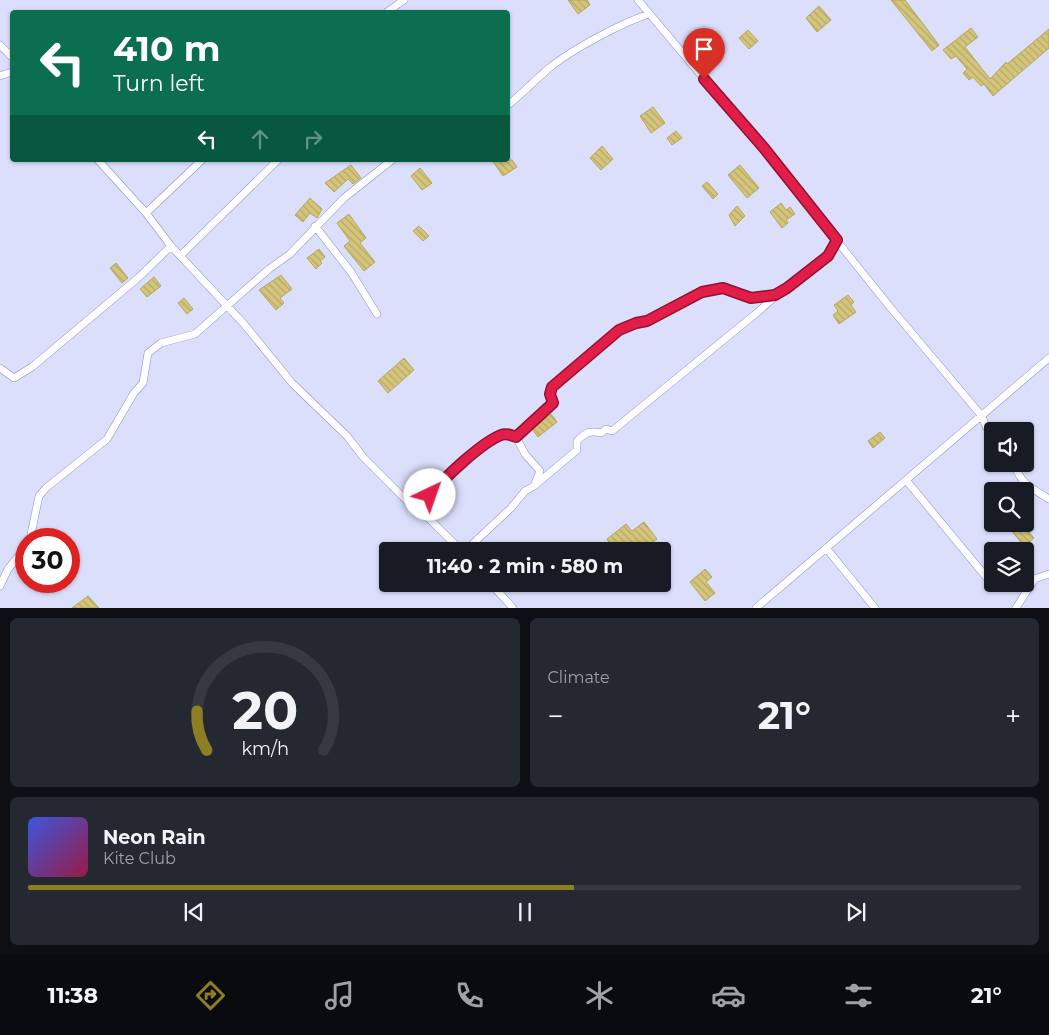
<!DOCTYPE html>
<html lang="en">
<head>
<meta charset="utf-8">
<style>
	body { margin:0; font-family:Montserrat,sans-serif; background:#242831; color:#f1f3f6; height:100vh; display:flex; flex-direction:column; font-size:19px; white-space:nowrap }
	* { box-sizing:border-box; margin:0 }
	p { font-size:16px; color:#9ea1a6 }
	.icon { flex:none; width:28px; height:28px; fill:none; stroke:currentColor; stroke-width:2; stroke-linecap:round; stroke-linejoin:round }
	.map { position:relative; height:608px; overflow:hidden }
	.panel { display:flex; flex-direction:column; gap:10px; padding:10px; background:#0d0f14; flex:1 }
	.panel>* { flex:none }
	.hud { position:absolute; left:10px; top:10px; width:500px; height:152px; border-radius:5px; box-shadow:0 1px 4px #0004; background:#0b6e4f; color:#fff; overflow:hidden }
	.buttons { position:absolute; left:984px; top:422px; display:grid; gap:10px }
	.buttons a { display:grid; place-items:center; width:50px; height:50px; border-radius:5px; background:#171b24; box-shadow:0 1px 4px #0004; font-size:25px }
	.speed { position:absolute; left:15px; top:528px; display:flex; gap:10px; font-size:25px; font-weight:700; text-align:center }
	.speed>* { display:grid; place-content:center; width:65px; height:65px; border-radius:50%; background:#171b24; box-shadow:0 1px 4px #0004; line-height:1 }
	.speed .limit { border:8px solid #d22; background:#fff; color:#111 }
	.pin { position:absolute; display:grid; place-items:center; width:42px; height:42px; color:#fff; margin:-51px -21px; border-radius:50% 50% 50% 0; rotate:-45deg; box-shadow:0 0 5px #0007 }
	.pin .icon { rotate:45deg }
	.me { position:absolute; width:55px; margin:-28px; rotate:42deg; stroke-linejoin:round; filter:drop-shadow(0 0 4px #0008) }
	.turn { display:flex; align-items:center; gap:18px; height:105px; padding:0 20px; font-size:22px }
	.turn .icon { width:65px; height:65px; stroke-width:2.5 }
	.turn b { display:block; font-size:35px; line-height:42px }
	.lanes { display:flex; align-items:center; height:48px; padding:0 20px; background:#0003; justify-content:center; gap:25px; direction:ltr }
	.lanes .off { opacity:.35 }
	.big { font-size:38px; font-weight:700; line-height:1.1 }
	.panel .tile { flex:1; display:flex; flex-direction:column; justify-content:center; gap:8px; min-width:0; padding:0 18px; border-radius:8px; background:#242831 }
	.panel .dial { align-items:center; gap:0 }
	.dial svg { height:130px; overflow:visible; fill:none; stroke:#363941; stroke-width:7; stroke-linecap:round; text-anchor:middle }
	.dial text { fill:#f1f3f6; stroke:none }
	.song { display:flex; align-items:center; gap:15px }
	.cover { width:60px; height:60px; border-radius:8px; background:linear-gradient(135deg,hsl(230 70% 55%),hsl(340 70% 35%)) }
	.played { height:5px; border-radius:2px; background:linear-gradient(90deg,#8d7d23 55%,#363941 55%) }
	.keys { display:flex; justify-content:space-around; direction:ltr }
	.heat { display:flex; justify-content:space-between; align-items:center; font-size:28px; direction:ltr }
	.panel .tiles { flex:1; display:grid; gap:10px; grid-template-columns:1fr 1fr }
	.tile:last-child { grid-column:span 2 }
	.trip { position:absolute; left:379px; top:542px; width:292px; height:50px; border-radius:5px; background:#171b24; box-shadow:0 1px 4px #0004; font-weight:700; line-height:50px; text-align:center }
	.tabs { display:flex; height:80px; justify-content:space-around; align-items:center; background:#090b0e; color:#9ea1a6 }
	.tabs .icon { width:35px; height:35px }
	.tabs .selected { color:#8d7d23 }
	.tabs b { font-size:22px; color:#f1f3f6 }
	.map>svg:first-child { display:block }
</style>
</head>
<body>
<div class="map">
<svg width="1049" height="608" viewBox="0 0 1049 608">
	<defs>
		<pattern id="building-back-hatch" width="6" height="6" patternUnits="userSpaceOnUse" patternTransform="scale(1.25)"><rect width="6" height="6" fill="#d4c57a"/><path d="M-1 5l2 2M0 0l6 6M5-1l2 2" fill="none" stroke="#b5a86a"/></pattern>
	</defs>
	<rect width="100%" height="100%" fill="#dbdffc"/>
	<path fill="url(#building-back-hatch)" stroke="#b6a75c" d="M568,0H587L590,5L578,14Z
		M891,0H905L939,45L932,51Z
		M819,6L831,20L817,32L806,18Z
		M971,28L978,37L965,47L990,79L1006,62L1007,64L1049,29V48L993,96L984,84L981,86L973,77L969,80L963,73L967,69L956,56L951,59L943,50Z
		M748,30L758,41L749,49L739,38Z
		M653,107L665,123L651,133L640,116Z
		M676,131L682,138L672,145L667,138Z
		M602,146L613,159L601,170L590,158Z
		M492,160H512L517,167L503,176Z
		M351,165L361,178L353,184L348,179L334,192L325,183Z
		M740,165L759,188L747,198L728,175Z
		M420,168L432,183L422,190L411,176Z
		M707,182L718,194L713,199L702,186Z
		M310,198L322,209L317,218L310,213L303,222L295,215Z
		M781,203L786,210L790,207L795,214L786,220L788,223L782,228L770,212Z
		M737,206L745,216L735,226L729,215Z
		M349,214L366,238L360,243L375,262L364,271L344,246L350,241L337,223Z
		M419,226L429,236L423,241L413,231Z
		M319,249L325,257L320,261L322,263L316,269L307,258Z
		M116,263L128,278L122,283L110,268Z
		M281,275L292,289L280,298L284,303L276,310L259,290Z
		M154,277L161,286L147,297L140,289Z
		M848,295L854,302L851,305L856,312L839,324L833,315L838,311L834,305Z
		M184,298L193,309L187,314L178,303Z
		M404,358L414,370L388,393L378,381Z
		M551,414L557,422L538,437L532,429Z
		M880,432L885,438L873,448L868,441Z
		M1013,482L1021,491H1009L1006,487Z
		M644,522L657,539L641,551H600L610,544L607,539L626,524L632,531Z
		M1006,524H1022L1034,538L1024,546Z
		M705,569L712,577L706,582L715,593L705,601L690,582Z
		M88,596L99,608H72Z"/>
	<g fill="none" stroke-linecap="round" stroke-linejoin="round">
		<g stroke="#878fd1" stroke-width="8">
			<path id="street" d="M638,0L763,149L890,307L981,415L992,439
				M387,12L404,0
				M0,45L12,57
				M0,76L12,72
				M508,105C522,94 534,81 548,69C571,50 621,23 649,14
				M98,160L146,213L171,246L244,324L292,383L347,436L364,458L415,509H419L462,551
				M146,213L202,160
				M315,226L351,272L377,314
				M181,255L278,160
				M0,368L14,378L32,367L138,278L171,246
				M1015,464C1019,483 1033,489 1049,499
				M906,480L987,578L992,581
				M534,486L577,450V441C585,433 589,430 601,433L606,429L612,431L759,311C784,286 819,271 837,240
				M419,509C432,493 485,436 504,434C508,434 512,436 516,437L553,403L550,394L552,387L619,330L636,323L647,321L702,292L723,288L751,298L775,295
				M30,539L39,496L46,488L107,439L134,393L143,383L148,353L161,343L195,334L269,269L290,254L344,198L392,160
				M826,548L875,608
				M465,551L511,508L525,491L534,486L540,471L525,454L516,437
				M1025,582L1049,574
				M491,584L513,608
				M1003,584H1019
				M0,586L8,569L26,547
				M756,608L1049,358
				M1016,608L1034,580"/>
		</g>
		<use href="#street" stroke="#fff" stroke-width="7"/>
	</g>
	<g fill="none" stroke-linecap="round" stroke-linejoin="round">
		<g stroke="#92132f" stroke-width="12">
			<path id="route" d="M430,495C444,478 481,443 501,435C506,433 511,435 516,437L553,403L550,394L552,387L619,330L636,323L647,321L702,292L723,288L751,298L775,295L787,288L828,256L837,240L764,148L704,79"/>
		</g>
		<use href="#route" stroke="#e11d48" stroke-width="9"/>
	</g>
</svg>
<div class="buttons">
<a><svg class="icon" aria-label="sound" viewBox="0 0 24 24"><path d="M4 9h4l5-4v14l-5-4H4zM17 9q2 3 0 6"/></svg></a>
<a><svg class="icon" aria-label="search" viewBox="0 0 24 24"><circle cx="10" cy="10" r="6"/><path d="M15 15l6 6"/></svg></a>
<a><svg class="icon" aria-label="layers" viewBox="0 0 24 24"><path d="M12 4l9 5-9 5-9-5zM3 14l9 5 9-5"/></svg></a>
</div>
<div class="speed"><div class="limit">30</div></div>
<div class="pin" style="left:704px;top:79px;background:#d93025"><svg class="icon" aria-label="arrive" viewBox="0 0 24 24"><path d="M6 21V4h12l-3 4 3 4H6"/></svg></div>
<svg class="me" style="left:430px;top:495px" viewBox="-20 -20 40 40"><circle r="19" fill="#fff"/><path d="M0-13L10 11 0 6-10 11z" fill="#e11d48"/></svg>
<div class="trip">11:40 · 2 min · 580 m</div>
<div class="hud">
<div class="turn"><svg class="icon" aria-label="left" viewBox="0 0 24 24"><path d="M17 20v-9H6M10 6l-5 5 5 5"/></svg><div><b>410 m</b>Turn left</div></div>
<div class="lanes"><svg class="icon" aria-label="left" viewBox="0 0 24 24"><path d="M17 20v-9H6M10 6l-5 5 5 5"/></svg><svg class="icon off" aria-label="ahead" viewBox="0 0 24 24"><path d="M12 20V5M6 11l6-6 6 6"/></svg><svg class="icon off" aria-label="right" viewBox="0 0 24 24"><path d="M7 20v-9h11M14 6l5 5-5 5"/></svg></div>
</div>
</div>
<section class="panel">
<div class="tiles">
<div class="tile dial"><svg viewBox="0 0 100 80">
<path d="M14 69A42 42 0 1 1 86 69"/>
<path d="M14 69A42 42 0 0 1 8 45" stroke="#8d7d23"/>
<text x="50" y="56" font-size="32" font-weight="700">20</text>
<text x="50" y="72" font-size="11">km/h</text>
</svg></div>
<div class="tile"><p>Climate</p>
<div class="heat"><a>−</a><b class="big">21°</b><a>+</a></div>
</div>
<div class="tile">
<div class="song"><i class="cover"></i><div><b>Neon Rain</b><p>Kite Club</p></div></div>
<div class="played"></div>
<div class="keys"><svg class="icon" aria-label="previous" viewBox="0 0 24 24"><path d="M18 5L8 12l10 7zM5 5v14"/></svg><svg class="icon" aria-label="pause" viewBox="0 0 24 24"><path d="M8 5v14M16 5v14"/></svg><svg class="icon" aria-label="next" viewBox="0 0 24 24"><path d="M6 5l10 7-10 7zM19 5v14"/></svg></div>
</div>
</div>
</section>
<nav class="tabs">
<b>11:38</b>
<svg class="icon selected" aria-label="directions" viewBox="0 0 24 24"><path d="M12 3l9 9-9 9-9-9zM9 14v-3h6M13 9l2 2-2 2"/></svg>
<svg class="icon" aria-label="music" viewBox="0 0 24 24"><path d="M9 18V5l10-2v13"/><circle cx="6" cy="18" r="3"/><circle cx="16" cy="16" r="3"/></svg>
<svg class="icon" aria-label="phone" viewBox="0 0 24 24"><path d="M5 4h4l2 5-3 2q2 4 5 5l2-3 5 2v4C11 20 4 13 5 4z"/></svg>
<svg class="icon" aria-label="climate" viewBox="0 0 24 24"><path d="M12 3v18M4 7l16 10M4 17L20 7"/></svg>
<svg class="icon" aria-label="car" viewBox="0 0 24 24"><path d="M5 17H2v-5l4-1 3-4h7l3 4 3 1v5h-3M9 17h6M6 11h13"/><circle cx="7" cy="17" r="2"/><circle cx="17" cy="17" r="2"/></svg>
<svg class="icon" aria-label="filters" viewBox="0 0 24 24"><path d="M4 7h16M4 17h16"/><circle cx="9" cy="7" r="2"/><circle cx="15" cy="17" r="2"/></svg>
<b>21°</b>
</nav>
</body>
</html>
